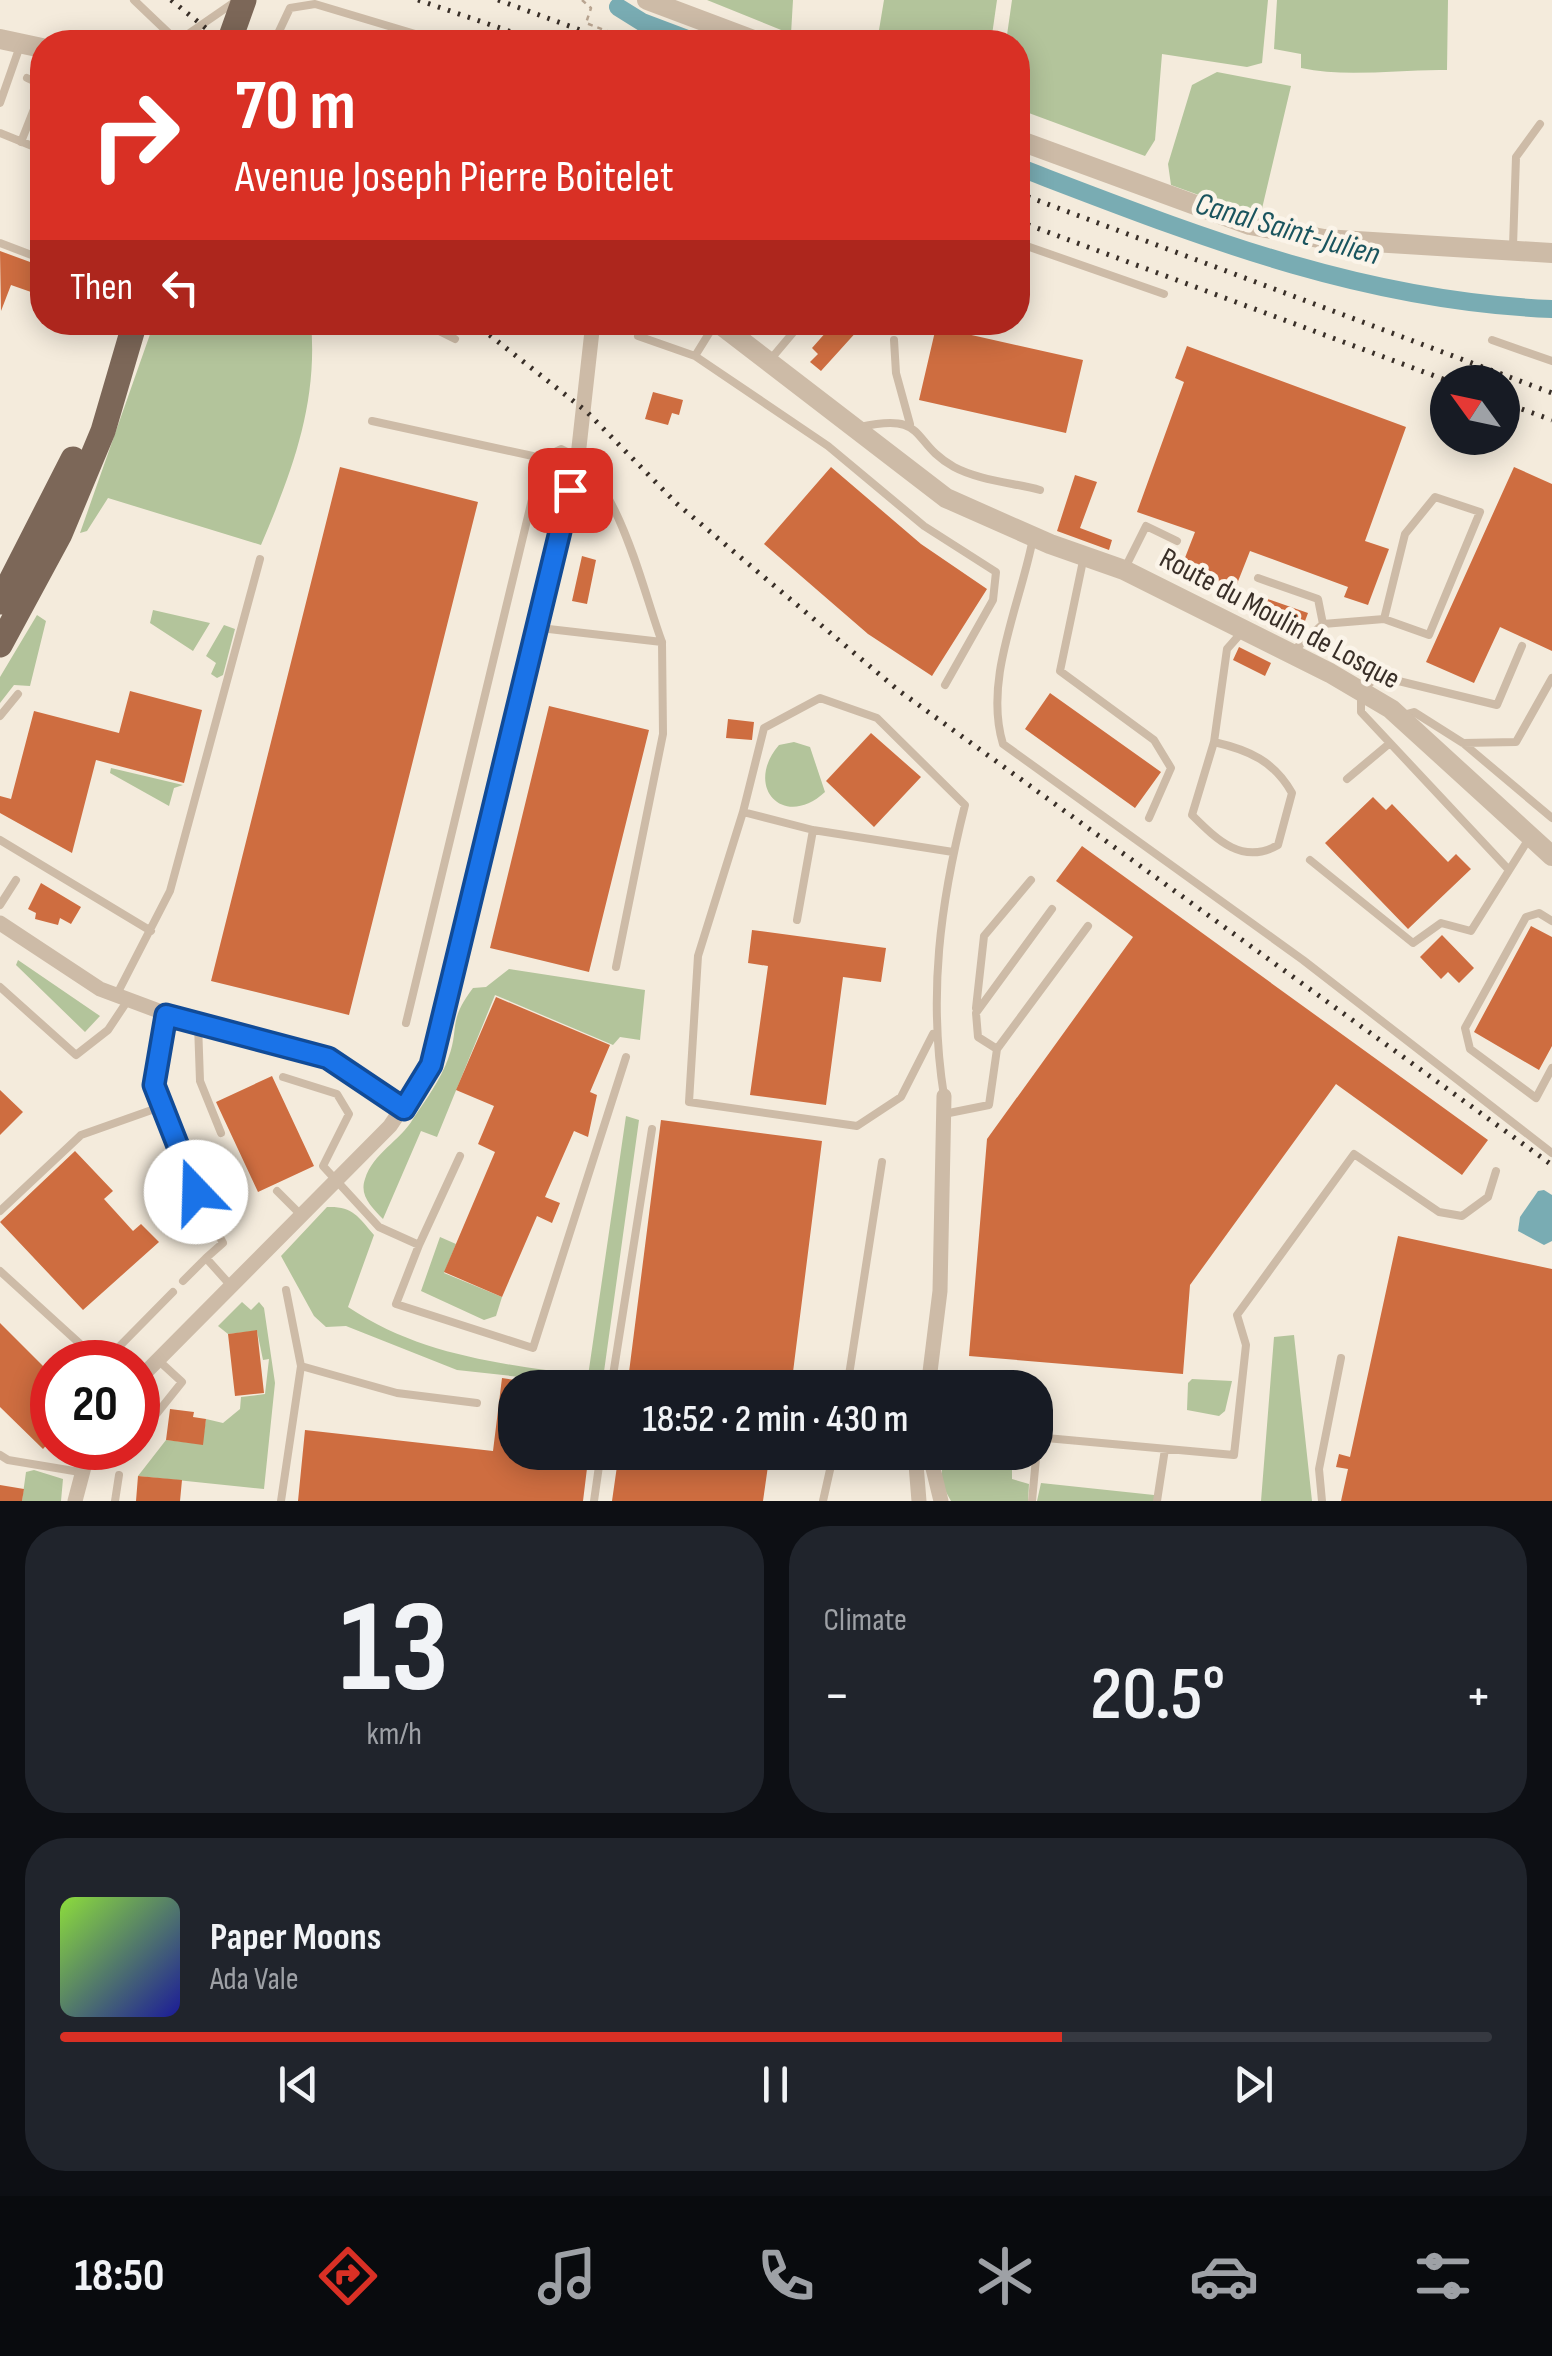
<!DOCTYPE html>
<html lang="en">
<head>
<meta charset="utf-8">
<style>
	body { margin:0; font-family:"Sofia Sans Condensed",sans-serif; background:#20242c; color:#f1f3f6; height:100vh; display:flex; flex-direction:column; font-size:38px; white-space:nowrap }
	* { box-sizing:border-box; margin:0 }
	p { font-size:32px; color:#9ea1a6 }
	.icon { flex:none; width:55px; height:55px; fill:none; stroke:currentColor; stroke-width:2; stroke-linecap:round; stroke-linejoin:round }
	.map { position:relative; height:1501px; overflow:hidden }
	.panel { display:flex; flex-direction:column; gap:25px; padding:25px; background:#0d0f14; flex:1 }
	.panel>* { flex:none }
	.hud { position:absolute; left:30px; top:30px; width:1000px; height:305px; border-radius:40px; box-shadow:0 5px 25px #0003; background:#d93025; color:#fff; overflow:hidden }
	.needle { width:65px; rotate:303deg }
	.tools { position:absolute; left:1430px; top:365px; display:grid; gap:20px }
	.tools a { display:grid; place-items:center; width:90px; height:90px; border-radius:50%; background:#171b24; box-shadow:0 5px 25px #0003; font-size:50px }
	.speed { position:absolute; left:30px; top:1340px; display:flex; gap:20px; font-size:50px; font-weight:700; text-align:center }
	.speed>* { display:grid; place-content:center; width:130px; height:130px; border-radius:50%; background:#171b24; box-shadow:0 5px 25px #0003; line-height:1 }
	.speed .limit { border:15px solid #d22; background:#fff; color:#111 }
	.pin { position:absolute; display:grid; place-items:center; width:85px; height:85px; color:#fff; margin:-42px; border-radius:20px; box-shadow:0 5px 15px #0006 }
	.me { position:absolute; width:110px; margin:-55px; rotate:339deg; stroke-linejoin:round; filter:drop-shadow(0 0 8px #0008) }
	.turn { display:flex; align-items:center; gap:35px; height:210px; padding:0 40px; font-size:45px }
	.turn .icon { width:130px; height:130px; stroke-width:2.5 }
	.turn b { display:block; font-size:70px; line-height:85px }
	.then { display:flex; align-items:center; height:95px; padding:0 40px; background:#0003; gap:20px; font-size:38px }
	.big { font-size:75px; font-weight:600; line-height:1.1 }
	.panel .tile { flex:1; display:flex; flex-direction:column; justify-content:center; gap:15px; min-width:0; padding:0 35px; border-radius:40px; background:#20242c }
	.panel .dial { align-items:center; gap:0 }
	.dial b { font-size:130px; line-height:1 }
	.song { display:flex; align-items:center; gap:30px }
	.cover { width:120px; height:120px; border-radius:15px; background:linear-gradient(135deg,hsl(90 70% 55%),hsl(240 70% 35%)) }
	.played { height:10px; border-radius:5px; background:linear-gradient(90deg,#d93025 70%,#363941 70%) }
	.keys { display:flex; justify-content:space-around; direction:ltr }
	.heat { display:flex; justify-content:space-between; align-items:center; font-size:55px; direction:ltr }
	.panel .tiles { flex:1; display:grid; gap:25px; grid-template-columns:1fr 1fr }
	.tile:last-child { grid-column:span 2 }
	.trip { position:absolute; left:498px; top:1370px; width:555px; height:100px; border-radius:40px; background:#171b24; box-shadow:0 5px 25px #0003; font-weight:600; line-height:100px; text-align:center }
	.dock { display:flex; height:160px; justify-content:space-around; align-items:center; background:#090b0e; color:#9ea1a6 }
	.dock .icon { width:70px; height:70px }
	.dock .current { color:#d93025 }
	.dock b { font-size:45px; color:#f1f3f6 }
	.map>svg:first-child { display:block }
</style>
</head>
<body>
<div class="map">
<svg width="1552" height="1501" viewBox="0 0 1552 1501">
	<rect width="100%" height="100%" fill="#f4ebdc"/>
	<path fill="#b3c49b" d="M707,0H793L791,34Z
		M884,0H997L991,42H877Z
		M1012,0H1268L1262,63L1247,67L1162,54L1155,140L1145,156L1018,109V42H1006Z
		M1277,0H1448L1447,70C1399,69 1347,78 1301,68V54L1274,49Z
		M1217,72L1291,86L1260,217L1171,185L1168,164L1192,85Z
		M154,323H311C318,404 292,472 261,545L108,498L87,531L80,533Z
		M153,610L210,623L193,651L150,623Z
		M37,615L46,621L30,686L14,685L0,703V677Z
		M224,625L235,629L223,675L217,678L211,674L216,663L206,656Z
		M794,742L810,747L825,792C784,830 743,787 779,745Z
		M111,768L183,785L174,788L169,806L110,773Z
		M18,960L100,1016L85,1032L16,965Z
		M509,969L645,990L640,1040L620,1037L613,1045L495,995L437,1137L421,1131L383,1219C372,1207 359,1196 365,1179C373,1153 400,1141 413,1119C425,1101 441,1079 448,1059C460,1028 447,1022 473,988L486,987Z
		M626,1116L639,1120L602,1386L457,1370L346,1326L326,1327L314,1316L281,1256L327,1207C352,1206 358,1216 374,1235L348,1307C421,1356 503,1364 588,1376Z
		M440,1237L456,1244L444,1273L502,1297L496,1316L484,1320L421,1291Z
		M242,1302L251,1310L259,1302L264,1308L275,1383L264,1489L138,1476L166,1440L202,1444L206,1419L223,1423L240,1409L241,1397L265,1394L269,1359L263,1360L257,1331L228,1334L218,1326Z
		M1294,1335L1312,1501H1261L1274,1337Z
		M1192,1379L1232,1381L1225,1411L1219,1416L1187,1410L1188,1383Z
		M942,1453H989L1012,1464V1479L1029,1484L1028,1501H951L942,1485Z
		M34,1470L63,1479L61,1501H22L26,1472Z
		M1041,1483L1154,1495V1501H1037Z"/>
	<path fill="#79acb3" d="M1544,1190L1552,1195V1241L1544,1245L1518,1231L1520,1217L1538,1191Z"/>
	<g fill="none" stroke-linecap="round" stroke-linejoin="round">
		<path stroke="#79acb3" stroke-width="18" d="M618,7L642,22L695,42
			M1018,167C1196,235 1358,301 1552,309"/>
	</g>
	<path fill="#ce6d40" d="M0,251L41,266L31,292L11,285L1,311Z
		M835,322H852L859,329L821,371L810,362L818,354L812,348Z
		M936,327L1083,360L1066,433L919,400Z
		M1187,346L1406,427L1365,541L1389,549L1368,605L1344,597L1348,587L1250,551L1235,589L1181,568L1195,532L1137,512L1184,382L1175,378Z
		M653,392L683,400L679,415L672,413L668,425L645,419Z
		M340,467L478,502L349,1015L211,981Z
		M831,467L921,544L987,589L932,676L868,634L764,544Z
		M1514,467L1552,484V651L1500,627L1474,683L1426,662Z
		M1075,475L1097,482L1080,528L1112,540L1109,550L1057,531Z
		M582,556L596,560L587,604L572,601Z
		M1265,598L1308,613L1302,629L1259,611Z
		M1239,647L1271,663L1265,676L1233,660Z
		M130,691L202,710L184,783L96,760L72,853L0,813V796L11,799L34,711L119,733Z
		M1050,693L1161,772L1135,808L1025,729Z
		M549,706L649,730L589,972L490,948Z
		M728,719L754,722L752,740L726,738Z
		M871,733L921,777L874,827L826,781Z
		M1373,797L1386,810L1392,804L1448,862L1456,854L1471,869L1408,929L1325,843Z
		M1082,846L1488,1140L1462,1175L1336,1084L1190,1285L1183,1374L969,1356L987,1139L1133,937L1056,881Z
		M41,883L81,907L71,924L60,918L58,925L35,919L36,913L28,909Z
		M1531,926L1552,937V1046L1539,1070L1474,1032Z
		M752,930L886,948L881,982L843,977L826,1105L750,1095L768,966L748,963Z
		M1442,935L1474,968L1459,983L1448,972L1441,979L1420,957Z
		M496,997L610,1045L590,1092L597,1095L588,1137L574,1131L545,1197L560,1203L552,1223L537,1216L502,1297L444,1272L495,1152L478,1144L494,1106L456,1090Z
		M272,1076L314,1166L258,1192L216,1102Z
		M0,1090L23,1112L0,1135Z
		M661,1120L822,1141L791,1388H627Z
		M75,1151L113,1191L104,1199L133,1231L141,1224L159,1242L83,1310L0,1222Z
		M1398,1236L1552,1269V1501H1341L1348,1469L1336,1467L1339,1454L1350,1457Z
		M0,1323L52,1375V1439L43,1449L0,1407Z
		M257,1330L264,1393L235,1396L228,1334Z
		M502,1378L515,1380V1452H589L583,1501H298L305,1430L493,1451Z
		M170,1409L194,1412L193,1417L206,1419L203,1445L166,1440Z
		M619,1452H770L763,1501H612Z
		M138,1476L182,1480L180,1501H136Z
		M0,1485L24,1489L22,1501H0Z"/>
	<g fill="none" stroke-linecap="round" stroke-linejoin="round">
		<path stroke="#b9a591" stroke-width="2.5" stroke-dasharray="5 5" stroke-linecap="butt" d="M582,0L591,8L586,23L617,35"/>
		<path stroke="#cdbba7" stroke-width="8" d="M134,0L178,42
			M178,41L236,1
			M274,42L290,8L315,4L442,42
			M27,78L42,85
			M0,103L20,46
			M0,133L42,150
			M21,142L42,89
			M0,243L42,259
			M1018,243L1164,294
			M1513,246L1516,157L1540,124
			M421,322L455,339
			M716,322L695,356L828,446L924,526L996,572L993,600L945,685
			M638,336L695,356
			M894,340L896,373L910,424
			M1492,340L1552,361
			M770,360L802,322
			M372,421L542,458
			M860,427C929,412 909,442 954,467C978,480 1014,483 1040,490
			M1033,538C1021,603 983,679 1003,744L1303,960L1552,1153
			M1084,556L1060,671L1154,740L1171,768L1149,818
			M1126,566L1146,526L1177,541
			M1258,578L1318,599L1323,624
			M540,628L662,642L663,734L616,967
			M1291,653L1323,624L1384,619L1429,635L1480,512L1435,497L1405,534L1384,619
			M1403,715L1414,712L1463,743L1552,818
			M0,716L18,694
			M1214,742L1192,815C1218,841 1243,865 1278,845L1292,793C1274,761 1249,750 1214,742L1227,649L1242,632
			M1463,743L1516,742L1552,678
			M1347,779L1390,743
			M743,812L698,956L689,1102L857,1126L901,1097L933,1034
			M0,840L151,931
			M1310,860L1413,943L1441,923L1471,931L1528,840
			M1509,870L1361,712V691L1378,676L1497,705L1522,646
			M0,905L16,880
			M797,920L813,830
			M1552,921L1539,913L1526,917L1465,1028L1470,1049L1536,1098L1552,1068
			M0,987L76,1055L108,1030L128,1000
			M116,996L170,891L260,559
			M976,1008L984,936L1031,880
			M166,1015L155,1085L196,1192
			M406,1023L542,458L561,449C618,473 641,586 662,642
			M198,1024L200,1081L221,1133
			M997,1049L978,1037L976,1013L1052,909
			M283,1077L337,1094L349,1114L323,1166L379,1227L419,1245L460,1156
			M944,1096C928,995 940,904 965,805L877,718L820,698L764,728L743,812L813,830L953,852
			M944,1114L989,1105L997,1049L1088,926
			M277,1191L303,1217
			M0,1211L81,1135L163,1106
			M207,1213L223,1243L206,1258L232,1287
			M419,1245L396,1304L533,1348L626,1057
			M0,1271L100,1362
			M183,1281L206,1258
			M286,1290L301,1366L397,1393L477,1403
			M104,1362L173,1292
			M611,1388L652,1129
			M847,1388L882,1162
			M138,1437L182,1382L158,1360
			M1035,1437L1234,1455L1246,1345L1237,1315L1354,1154L1439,1212L1462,1216L1488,1197L1496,1171
			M0,1455L8,1460L80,1472
			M121,1459L130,1448
			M115,1501L119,1475
			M281,1501L301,1366
			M594,1501L601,1452
			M823,1501L834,1452
			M1032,1501L1038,1437
			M1157,1501L1165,1449
			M1322,1501L1319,1469L1341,1358"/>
		<path stroke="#cdbba7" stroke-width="15" d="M0,923L100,989L183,1020L328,1059L404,1109
			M138,1380L390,1126L431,1065L578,456L593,322
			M928,1388L940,1291L944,1096
			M915,1452L919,1501
			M929,1452L941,1501
			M75,1501L89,1448"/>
		<path stroke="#cdbba7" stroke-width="20" d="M647,0L759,42
			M0,39L42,48
			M1018,140L1250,225L1324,239L1552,253
			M717,322L946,498L1050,544L1124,570L1330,673L1391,709L1552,856"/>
		<path stroke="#7c6758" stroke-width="25" d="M229,42L244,0
			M0,602L73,459
			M0,645L60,534L103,431L135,322"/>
		<path stroke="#392f28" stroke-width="5" stroke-dasharray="2.5 8" stroke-linecap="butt" d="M171,0L223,42
			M418,0L541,42
			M498,0L613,42
			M1018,193L1552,393
			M1018,221L1451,382
			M473,322L586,411L676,503L898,690L1552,1165
			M1502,402L1552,420"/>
	</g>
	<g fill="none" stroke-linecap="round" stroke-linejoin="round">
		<g stroke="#114b97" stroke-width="25">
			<path id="route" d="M196,1192L154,1085L166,1015L328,1058L404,1109L431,1065L570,490"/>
		</g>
		<use href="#route" stroke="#1a73e8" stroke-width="18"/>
	</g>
	<g text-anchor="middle" stroke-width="9" stroke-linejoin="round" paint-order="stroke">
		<g font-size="30" fill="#392f28" stroke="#fbf4e9">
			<text transform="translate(1280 618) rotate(28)" y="10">Route du Moulin de Losque</text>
		</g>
		<g font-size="32" font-style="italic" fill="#1a545e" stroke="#fbf4e9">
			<text transform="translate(1288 228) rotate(16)" y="11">Canal Saint-Julien</text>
		</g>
	</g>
</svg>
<div class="tools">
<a><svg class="needle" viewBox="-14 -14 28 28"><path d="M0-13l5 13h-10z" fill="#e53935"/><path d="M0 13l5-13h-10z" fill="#9ea1a6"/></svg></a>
</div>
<div class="speed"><div class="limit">20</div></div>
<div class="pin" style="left:570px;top:490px;background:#d93025"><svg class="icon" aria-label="arrive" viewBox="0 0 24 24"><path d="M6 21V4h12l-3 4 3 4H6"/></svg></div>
<svg class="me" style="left:196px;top:1192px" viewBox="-20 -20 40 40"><circle r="19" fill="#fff"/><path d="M0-13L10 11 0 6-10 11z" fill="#1a73e8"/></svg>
<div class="trip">18:52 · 2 min · 430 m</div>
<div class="hud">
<div class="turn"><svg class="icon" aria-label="right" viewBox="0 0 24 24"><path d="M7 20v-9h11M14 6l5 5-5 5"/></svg><div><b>70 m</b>Avenue Joseph Pierre Boitelet</div></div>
<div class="then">Then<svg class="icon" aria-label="left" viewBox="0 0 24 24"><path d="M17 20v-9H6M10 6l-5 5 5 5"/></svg></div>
</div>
</div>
<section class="panel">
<div class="tiles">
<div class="tile dial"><b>13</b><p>km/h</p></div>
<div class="tile"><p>Climate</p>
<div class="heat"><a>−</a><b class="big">20.5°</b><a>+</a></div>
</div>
<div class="tile">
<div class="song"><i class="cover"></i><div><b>Paper Moons</b><p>Ada Vale</p></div></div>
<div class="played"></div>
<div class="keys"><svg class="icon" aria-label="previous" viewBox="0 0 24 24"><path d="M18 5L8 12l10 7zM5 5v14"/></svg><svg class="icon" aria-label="pause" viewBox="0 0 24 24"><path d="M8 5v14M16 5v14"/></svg><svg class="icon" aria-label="next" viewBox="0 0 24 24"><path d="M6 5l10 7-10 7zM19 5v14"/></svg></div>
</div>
</div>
</section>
<nav class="dock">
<b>18:50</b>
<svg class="icon current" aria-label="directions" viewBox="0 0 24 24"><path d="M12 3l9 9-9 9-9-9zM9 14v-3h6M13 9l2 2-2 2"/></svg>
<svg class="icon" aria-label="music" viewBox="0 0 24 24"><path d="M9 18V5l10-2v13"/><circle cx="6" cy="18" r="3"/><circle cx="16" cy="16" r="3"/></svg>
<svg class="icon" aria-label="phone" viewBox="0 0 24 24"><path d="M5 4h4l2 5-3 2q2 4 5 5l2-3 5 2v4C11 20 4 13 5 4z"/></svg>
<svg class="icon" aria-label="climate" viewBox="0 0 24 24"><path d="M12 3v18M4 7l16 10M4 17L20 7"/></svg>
<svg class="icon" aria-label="car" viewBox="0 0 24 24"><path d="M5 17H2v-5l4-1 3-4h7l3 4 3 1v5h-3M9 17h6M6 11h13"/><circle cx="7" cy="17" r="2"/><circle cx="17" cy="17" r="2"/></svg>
<svg class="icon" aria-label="filters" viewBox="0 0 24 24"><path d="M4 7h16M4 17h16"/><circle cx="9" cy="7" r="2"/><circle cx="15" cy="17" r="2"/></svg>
</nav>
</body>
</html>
